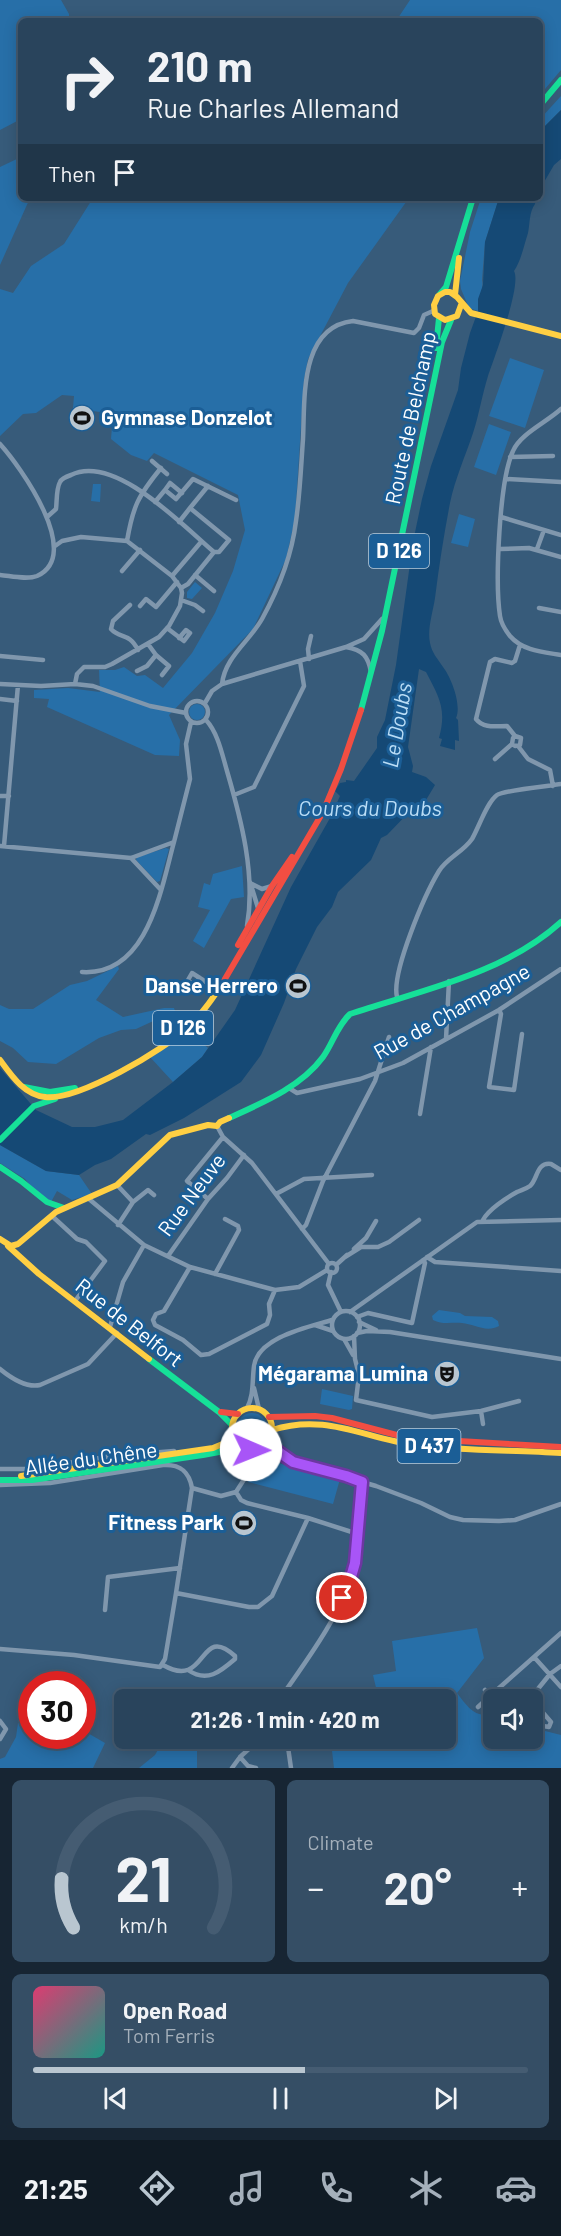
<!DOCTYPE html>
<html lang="en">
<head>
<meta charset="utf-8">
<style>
	body { margin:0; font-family:Barlow,sans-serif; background:#354e65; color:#f1f3f6; height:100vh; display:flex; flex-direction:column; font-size:22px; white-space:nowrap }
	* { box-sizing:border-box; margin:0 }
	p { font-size:20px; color:#a5b0bb }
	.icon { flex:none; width:33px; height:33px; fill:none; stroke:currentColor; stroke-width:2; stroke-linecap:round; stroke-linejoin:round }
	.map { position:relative; height:1768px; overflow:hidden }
	.details { display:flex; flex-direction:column; gap:12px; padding:12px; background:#172533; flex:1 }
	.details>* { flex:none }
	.guide { position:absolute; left:18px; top:18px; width:525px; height:183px; border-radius:9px; box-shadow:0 3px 15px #0003,0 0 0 2px #455c72; background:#29445c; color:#f1f3f6; overflow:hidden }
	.buttons { position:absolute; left:483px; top:1689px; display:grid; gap:12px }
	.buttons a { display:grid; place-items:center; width:60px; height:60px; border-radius:9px; background:#29445c; box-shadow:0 3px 15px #0003,0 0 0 2px #455c72; font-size:30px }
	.speed { position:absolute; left:18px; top:1671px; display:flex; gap:12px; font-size:30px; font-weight:700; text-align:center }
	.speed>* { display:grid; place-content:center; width:78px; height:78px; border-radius:50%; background:#29445c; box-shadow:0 3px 15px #0003,0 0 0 2px #455c72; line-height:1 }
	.speed .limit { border:9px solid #d22; background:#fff; color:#111 }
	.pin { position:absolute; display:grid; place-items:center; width:51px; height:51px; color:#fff; margin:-26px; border:3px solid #fff; border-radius:50%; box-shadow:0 2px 6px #0007 }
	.me { position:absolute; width:66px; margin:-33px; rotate:91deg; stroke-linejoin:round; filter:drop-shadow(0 0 4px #0008) }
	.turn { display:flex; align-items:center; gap:21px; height:126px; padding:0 30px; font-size:27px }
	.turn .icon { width:78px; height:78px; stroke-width:2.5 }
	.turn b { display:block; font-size:42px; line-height:51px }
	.then { display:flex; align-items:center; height:57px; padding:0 30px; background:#0003; gap:12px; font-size:22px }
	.big { font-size:45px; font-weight:700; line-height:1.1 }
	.details .card { flex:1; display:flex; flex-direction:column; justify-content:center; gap:9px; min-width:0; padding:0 21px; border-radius:9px; background:#354e65 }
	.details .dial { align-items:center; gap:0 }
	.dial svg { height:156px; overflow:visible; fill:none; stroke:#455c72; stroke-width:7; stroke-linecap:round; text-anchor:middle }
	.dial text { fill:#f1f3f6; stroke:none }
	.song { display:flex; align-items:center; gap:18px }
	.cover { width:72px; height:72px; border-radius:9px; background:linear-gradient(135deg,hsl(340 70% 55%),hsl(170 70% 35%)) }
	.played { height:6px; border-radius:3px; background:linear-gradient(90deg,#b9c6d0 55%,#455c72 55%) }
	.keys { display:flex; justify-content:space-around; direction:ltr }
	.heat { display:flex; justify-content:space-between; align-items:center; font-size:33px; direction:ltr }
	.details .tiles { flex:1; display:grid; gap:12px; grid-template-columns:1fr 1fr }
	.card:last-child { grid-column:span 2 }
	.trip { position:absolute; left:114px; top:1689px; width:342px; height:60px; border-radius:9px; background:#29445c; box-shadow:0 3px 15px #0003,0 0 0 2px #455c72; font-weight:700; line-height:60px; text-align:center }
	.tab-bar { display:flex; height:96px; justify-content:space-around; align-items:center; background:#101b25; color:#a5b0bb }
	.tab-bar .icon { width:42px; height:42px }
	.tab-bar .selected { color:#b9c6d0 }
	.tab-bar b { font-size:27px; color:#f1f3f6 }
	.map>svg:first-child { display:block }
</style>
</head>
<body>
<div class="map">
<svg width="561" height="1768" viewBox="0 0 561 1768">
	<rect width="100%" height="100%" fill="#375b7a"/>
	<path fill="#276fa8" d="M0,0H61L69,14V21H21V119L0,130Z
		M410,0H561V70L540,95V21H396Z
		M561,96V110L540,131V119Z
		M21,157V198H30L0,265V167Z
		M93,198H409L348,283L308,359L304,380L295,519L286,559L253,629L169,715L180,740L179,756L155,755L47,707L49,699L34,698V690L68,688L100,692L99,670H115L124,667L137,676L145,675L163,688L192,653L215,613L233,571L245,530L238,495L154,453L147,461L131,455L111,439L113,414L73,408L74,396L62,395L36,413L23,414L0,436V289L13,293L31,266L64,244Z
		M481,198H499L485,242L482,280C484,288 478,300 478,311L469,308L461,289L460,281L470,232Z
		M510,358L544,370L525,428L489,416Z
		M489,424L511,432L496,475L474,467Z
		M93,484H101L100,502L91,501Z
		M459,514L475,519L468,547L451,543Z
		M195,582L202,588L192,599L187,598V592Z
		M189 712a8 8 0 1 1 16 0a8 8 0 1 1-16 0Z
		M166,848L169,849L160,881L157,882L136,860L137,857Z
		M242,866L244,897L231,899L204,948L193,941L210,910L198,907L204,883L210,885L213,874Z
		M118,966L119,969L96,1000L123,1017L164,1008H174L175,1011L136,1029L121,1030L99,1038L56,1064L28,1062L13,1048L0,1041V1005L9,1009H33L70,985L87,981Z
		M189,1031L208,1048L202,1057L173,1082L150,1057Z
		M0,1145L46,1171L79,1175L92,1194L72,1200L57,1191L51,1202L39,1196L25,1179L0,1163Z
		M439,1310L460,1313L465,1316L492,1317L498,1321L499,1326C486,1333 474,1324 462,1323C451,1322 443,1325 433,1320L432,1316Z
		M322,1389L353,1396L352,1409L349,1410L320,1404Z
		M237 1428a15 15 0 1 1 30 0a15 15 0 1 1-30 0Z
		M255,1457L340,1479L333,1504L248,1482Z
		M477,1628L484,1658L457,1693C467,1706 476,1720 493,1713L494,1738H532L533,1728L561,1735V1768H334L331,1742L336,1739L446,1738V1700L385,1699L378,1696L373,1675L396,1671L392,1641Z
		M29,1720H31L32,1736H82L83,1733L86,1732L105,1743L93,1768H0V1759L5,1757L16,1737L18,1723Z
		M164,1739H192L197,1741V1768H139L155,1755Z"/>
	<path fill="#154975" d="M561,110V159L554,165L540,189V131Z
		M499,198H536L535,204C529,212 530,224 528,233C524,245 521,261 514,271C522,285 494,358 488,376C482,395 479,415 473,433C465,457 455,479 450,503C444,534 439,566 435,598C433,612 427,629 430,643C432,653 437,658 443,667C451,677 462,705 456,718L458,720L459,741L455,740V750L440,746L442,739L439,738C447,709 439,697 426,672L419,669L408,747L413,766L412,772L426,777L435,785L426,800L412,809L387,835L381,838L371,860L338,892L332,907L317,927L296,969L284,1003L261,1055L241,1082L184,1118L150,1135L146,1134L111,1159L95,1165L79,1175L46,1171L0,1145V1068L36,1110L72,1127H95L123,1120L173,1082L202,1057L235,1010L291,887L330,818L340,796L335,791L340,783L346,782V780L354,781L377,748V737L385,720L396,665L413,542L422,499L431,466L458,390L461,368L470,333L478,311V299L483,285L485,242Z"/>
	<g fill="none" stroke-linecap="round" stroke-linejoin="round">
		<path stroke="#8097ad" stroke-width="4.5" d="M561,409C547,422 520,434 513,451C499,481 495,583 500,616C501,623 506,631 510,636C523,651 543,652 561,655
			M0,444C20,466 84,555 37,576C27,580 11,576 0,575
			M510,457L553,456
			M152,461L167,474
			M506,479L561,482
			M165,490L170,483L182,493
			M155,502L165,490L176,499L193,479L236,500
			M190,508L208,486
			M47,517L56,509C57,502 56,489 60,482C62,478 68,476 71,475C115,453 184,527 214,552
			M501,517L561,535
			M179,522L190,508L229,540L219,552H214L188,584L181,588
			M127,541C133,506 138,496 161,468
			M55,546L62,541L81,537L127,541L172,576L181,588L182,593L180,606L169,626L159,637L112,664L105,667H84L77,674L75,684
			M500,549L529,548L561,557
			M537,549L544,530
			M122,571L140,550
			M195,575L214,591
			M172,576L201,542
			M181,600L195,605L203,611
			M130,605L113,621L111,629C120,639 129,632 138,650
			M140,606L146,599L156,607L177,582
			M539,608L561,612
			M167,628L184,641L190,633L186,630L179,638
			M148,644L156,655L169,666L162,675
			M346,647C363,650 368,656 371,672
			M0,656L43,660
			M309,659L308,649L311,636
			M137,671L147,666L156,655
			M0,684L41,686L75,684L93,686L150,706L186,713
			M222,684C225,657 249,642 262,619C278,590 292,554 296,521C300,494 301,466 303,439C305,400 299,327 353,321L414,333L419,328L424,315L433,311
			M0,699L17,701
			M186 712a11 11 0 1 1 22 0a11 11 0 1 1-22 0Z
			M205,703L212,691L222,684L346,647L364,639L382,619
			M206,720C218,733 222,754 227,771C241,819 256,875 247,926
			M515,736L507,726C496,726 484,729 476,719L490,662L495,659L512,663L515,661L520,645
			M518,746L528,759L550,770L553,786
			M495,759L512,744L513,738L515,736L521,738L520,745L515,746L512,744
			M234,795L254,787L304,686L300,661
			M0,796H9
			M0,846L131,858L174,842L190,779L186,744L191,722
			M4,846L18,685
			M131,858L161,890
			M250,882L258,908
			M252,884L262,889L272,886
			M82,972C148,976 161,889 174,842
			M200,978L193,985L188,980L192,973C200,978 209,984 218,990
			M397,997C391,973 425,894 439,871C447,858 463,852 472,839C479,827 487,802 497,795C504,790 550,786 561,784
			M499,1010L501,1014L489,1087L514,1090L522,1034
			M446,1039L449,981
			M289,1088L297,1093L360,1079L403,1063L499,1010L561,969
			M420,1114L431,1047
			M217,1126L223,1137L252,1163L329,1264
			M117,1185L133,1202L118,1225
			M276,1194L304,1179L372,1175
			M89,1199L144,1245L190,1267L275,1290L299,1287L327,1270
			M208,1199L187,1181L223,1137
			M133,1202L148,1190L154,1195
			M52,1216L77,1239L86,1242L105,1261L75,1301
			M483,1220C488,1210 506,1198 517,1192C521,1190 526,1189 530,1186C538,1179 536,1162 551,1164L561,1170
			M302,1229L306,1225L323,1181L375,1081L389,1037
			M354,1249L366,1238L376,1221
			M168,1256L208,1199L227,1178L244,1155
			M345,1257L361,1247H378L389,1242L419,1220
			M427,1257L435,1262L561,1271
			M327 1268a5 5 0 1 1 10 0a5 5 0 1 1-10 0Z
			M336,1265L347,1255
			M190,1267L164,1311L156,1314L153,1320L155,1325L183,1340L201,1355L209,1354L267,1324L270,1315L269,1304L275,1290
			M331,1272L328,1285L341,1312
			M215,1274L239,1230L238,1226L225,1219
			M332 1325a14 14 0 1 1 28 0a14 14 0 1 1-28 0Z
			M350,1312L477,1222L561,1220
			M357,1317L368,1313L412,1323L425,1263L423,1260
			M359,1322L376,1330
			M315,1325L333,1331
			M110,1327L123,1282L144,1245
			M357,1333L367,1331L390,1332L561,1359
			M354,1336L355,1359L359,1375L356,1400L432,1417L481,1411L519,1401
			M344,1339L353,1355
			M0,1369C11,1378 26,1388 40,1385L88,1364L117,1333
			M254,1388L259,1409
			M247,1408C254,1395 252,1381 254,1366C258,1337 309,1327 332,1320
			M481,1411L483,1424
			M269,1439L276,1450L293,1462L376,1486L421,1503L450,1517L463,1520L499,1521L515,1520L561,1504
			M262,1446L276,1450
			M0,1469H31L112,1456L174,1451
			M0,1485L50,1483L163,1465C180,1464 189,1471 192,1488L176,1593L249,1607H258L272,1596L308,1518
			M192,1488L221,1496L236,1492L245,1478L251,1448
			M236,1492L241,1500L247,1503L308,1518L358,1534
			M105,1610L108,1577L180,1568
			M0,1649L74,1655L160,1667L165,1659L176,1593
			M534,1657L561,1687
			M163,1665C208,1691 198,1622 235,1656V1659C220,1672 207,1683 188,1670
			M490,1696L561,1633
			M279,1700C305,1663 345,1609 355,1566C360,1539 355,1509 362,1483
			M529,1700L550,1674L561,1666
			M532,1700L551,1722L549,1727L543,1726
			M478,1707L490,1696L485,1690
			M0,1721L6,1729L0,1739
			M272,1738L280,1740L288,1747L291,1768
			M232,1768L240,1757
			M256,1768L248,1766L240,1757L261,1738"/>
		<path stroke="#16e098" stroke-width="6" d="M540,105L561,80
			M440,294L446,287L473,198
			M436,348L439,318
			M361,710L382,631L442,342L451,320
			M24,1087L50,1092L75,1088
			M229,1118C262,1103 301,1087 323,1057C333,1043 337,1026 350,1014C422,990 504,974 561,922
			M0,1140L34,1106L55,1099
			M0,1167L21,1181L47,1202L64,1208
			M149,1359L219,1412L232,1425
			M0,1480H32L203,1455L219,1452L240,1444"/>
		<path stroke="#ffcf43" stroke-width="6" d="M455,295L459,258
			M461,305L457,316L445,320L435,314L434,305L438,296L445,292H450L457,297L471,313L561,336
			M0,1060C11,1075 24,1095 45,1097C78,1101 164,1050 188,1027C202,1014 212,1000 222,984
			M0,1239L11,1246L18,1244L56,1212L117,1185L170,1135L208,1125L217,1126L220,1122L229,1118
			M8,1246L39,1274L149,1359
			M232 1428a20 20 0 1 1 40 0a20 20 0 1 1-40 0Z
			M272,1430C326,1413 363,1438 415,1445C463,1451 512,1450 561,1453
			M21,1476L213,1448L225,1443L233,1432"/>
		<path stroke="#f24e42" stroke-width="6" d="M238,945L272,886L292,857
			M222,984L323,812L341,769L361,710
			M221,1412L238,1414
			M269,1417L315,1416L332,1418L408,1438L561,1447"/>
	</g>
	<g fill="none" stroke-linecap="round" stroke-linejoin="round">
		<g stroke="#6d37a1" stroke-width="15">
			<path id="route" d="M251,1450V1448L262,1446L276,1450L293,1462L346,1476L362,1482L355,1563L349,1584L342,1598"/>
		</g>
		<use href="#route" stroke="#a855f7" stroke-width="10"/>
	</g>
	<defs>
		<g id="stadium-disc" transform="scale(1.35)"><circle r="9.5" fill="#b9c6d0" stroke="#1b5e96"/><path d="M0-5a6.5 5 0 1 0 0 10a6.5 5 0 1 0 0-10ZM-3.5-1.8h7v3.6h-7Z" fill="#111"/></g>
		<g id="theatre-disc" transform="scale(1.35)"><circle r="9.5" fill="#b9c6d0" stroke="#1b5e96"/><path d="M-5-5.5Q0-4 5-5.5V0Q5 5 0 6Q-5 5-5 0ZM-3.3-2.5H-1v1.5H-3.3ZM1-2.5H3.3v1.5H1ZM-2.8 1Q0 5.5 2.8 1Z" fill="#111"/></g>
	</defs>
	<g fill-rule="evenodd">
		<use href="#stadium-disc" x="82" y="418"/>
		<use href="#stadium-disc" x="298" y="986"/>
		<use href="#theatre-disc" x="447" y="1374"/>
		<use href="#stadium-disc" x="244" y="1523"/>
	</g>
	<g text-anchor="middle" stroke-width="6" stroke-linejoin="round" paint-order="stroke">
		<g fill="#1b5e96" stroke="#bbcfe0" stroke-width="1.5">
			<rect x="369" y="534" width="60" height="34" rx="4.5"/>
			<rect x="153" y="1011" width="60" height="34" rx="4.5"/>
			<rect x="397.5" y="1429" width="63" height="34" rx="4.5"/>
		</g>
		<g font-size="20" font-weight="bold" fill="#fff">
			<text x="399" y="558">D 126</text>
			<text x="183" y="1035">D 126</text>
			<text x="429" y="1453">D 437</text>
		</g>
		<g font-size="21" font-weight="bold" fill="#fff" stroke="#1b5e96" text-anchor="end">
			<text x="101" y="425" text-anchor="start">Gymnase Donzelot</text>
			<text x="278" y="993">Danse Herrero</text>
			<text x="428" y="1381">Mégarama Lumina</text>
			<text x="224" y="1530">Fitness Park</text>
		</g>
		<g font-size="21" fill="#fff" stroke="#1b5e96">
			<text transform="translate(411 418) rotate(-78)" y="7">Route de Belchamp</text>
			<text transform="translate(452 1012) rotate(-29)" y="7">Rue de Champagne</text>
			<text transform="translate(192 1195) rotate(-53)" y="7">Rue Neuve</text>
			<text transform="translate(129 1323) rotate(38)" y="7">Rue de Belfort</text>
			<text transform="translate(91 1459) rotate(-8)" y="7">Allée du Chêne</text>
		</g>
		<g font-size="22" font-style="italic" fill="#baddf6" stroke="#1b5e96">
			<text transform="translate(397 725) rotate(-80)" y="8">Le Doubs</text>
			<text x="370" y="816">Cours du Doubs</text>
		</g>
	</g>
</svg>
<div class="buttons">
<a><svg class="icon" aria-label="sound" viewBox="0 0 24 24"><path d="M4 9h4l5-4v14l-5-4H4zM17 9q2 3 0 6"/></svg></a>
</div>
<div class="speed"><div class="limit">30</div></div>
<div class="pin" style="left:342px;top:1598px;background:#d93025"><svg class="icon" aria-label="arrive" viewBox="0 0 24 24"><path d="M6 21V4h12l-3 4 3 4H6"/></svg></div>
<svg class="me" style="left:251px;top:1450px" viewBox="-20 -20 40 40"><circle r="19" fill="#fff"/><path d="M0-13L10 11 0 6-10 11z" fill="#a855f7"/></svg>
<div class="trip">21:26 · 1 min · 420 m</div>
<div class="guide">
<div class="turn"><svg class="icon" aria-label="right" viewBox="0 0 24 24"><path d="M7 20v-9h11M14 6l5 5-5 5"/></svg><div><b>210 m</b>Rue Charles Allemand</div></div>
<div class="then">Then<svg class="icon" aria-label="arrive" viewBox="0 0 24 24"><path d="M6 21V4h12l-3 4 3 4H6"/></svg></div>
</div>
</div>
<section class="details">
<div class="tiles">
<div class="card dial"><svg viewBox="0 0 100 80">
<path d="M14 69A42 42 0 1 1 86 69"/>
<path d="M14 69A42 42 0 0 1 8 44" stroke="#b9c6d0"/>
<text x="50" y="56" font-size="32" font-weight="700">21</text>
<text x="50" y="72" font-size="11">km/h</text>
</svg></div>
<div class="card"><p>Climate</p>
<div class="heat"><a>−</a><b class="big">20°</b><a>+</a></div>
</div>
<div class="card">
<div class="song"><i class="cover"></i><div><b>Open Road</b><p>Tom Ferris</p></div></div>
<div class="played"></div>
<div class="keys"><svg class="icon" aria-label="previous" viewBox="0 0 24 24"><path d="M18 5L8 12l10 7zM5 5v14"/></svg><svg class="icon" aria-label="pause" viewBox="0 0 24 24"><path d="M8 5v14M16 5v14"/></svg><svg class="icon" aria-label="next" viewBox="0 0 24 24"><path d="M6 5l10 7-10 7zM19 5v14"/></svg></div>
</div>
</div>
</section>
<nav class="tab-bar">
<b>21:25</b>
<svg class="icon selected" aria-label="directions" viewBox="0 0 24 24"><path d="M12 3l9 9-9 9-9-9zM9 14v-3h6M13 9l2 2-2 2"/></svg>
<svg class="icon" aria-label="music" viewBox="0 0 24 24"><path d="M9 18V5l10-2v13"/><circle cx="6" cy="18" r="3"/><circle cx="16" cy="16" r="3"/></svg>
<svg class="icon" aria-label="phone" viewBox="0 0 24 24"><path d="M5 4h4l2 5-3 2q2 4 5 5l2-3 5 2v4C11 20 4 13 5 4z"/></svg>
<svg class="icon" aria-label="climate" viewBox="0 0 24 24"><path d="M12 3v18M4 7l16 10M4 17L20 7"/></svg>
<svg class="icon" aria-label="car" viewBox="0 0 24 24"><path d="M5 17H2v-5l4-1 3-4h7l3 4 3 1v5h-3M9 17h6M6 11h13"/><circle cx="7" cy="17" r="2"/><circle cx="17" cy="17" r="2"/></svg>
</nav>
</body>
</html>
